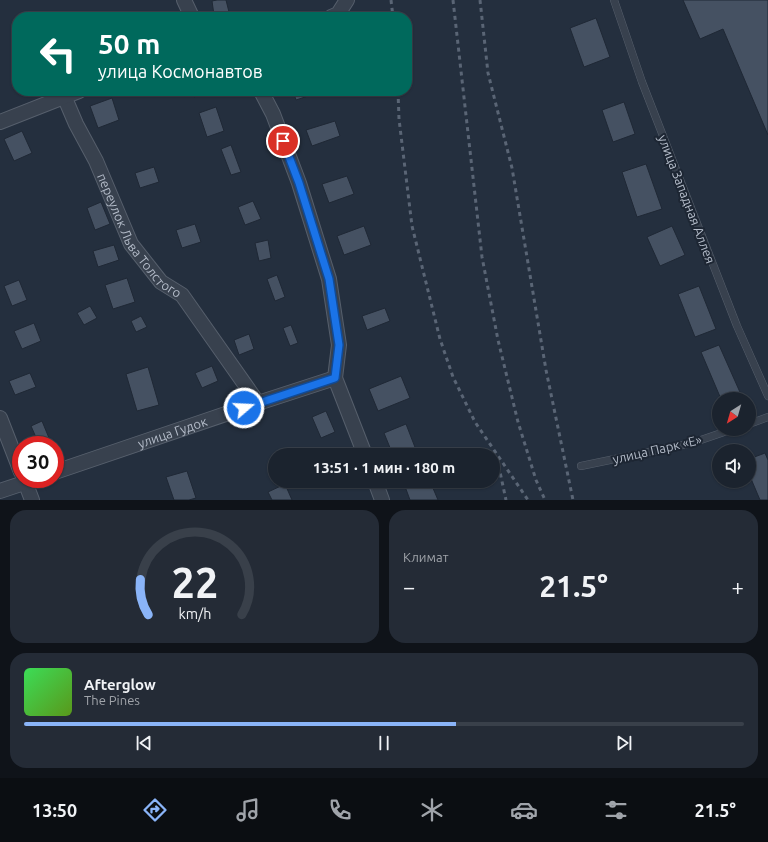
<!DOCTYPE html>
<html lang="ru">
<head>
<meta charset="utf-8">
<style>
	body { margin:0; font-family:Ubuntu,sans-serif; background:#242b36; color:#f1f3f6; height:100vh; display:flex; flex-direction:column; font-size:15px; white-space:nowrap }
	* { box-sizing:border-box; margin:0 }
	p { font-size:13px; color:#a0a4aa }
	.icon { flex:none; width:22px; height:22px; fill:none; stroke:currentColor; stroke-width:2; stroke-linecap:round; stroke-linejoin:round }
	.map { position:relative; height:500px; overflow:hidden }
	.details { display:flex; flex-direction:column; gap:10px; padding:10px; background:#0f1319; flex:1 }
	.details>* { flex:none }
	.hud { position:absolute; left:12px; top:12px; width:400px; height:84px; border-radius:16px; box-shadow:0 1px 3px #0004,0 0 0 1px #39404a; background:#00695c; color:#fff; overflow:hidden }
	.needle { width:26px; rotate:217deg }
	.controls { position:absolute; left:712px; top:392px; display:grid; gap:8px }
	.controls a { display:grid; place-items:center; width:44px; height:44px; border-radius:50%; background:#1b232e; box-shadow:0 1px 3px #0004,0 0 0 1px #39404a; font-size:20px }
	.speed { position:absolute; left:12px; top:436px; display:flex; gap:8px; font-size:20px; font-weight:700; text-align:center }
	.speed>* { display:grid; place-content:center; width:52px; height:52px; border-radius:50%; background:#1b232e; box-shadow:0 1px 3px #0004,0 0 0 1px #39404a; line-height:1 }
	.speed .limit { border:6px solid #d22; background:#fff; color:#111 }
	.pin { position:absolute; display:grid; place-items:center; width:34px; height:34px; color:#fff; margin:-17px; border:2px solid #fff; border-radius:50%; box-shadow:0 1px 4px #0007 }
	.me { position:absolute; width:44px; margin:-22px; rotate:71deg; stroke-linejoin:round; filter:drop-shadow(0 0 3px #0008) }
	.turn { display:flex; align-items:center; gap:14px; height:84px; padding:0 20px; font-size:18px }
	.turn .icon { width:52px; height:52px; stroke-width:2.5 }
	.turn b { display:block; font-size:28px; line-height:34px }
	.big { font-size:30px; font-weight:600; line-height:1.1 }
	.details .card { flex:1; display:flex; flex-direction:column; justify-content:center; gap:6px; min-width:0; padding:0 14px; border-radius:16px; background:#242b36 }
	.details .dial { align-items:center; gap:0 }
	.dial svg { height:104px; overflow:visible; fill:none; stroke:#39404a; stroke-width:7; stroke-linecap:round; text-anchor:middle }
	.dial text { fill:#f1f3f6; stroke:none }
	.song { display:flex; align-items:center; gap:12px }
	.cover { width:48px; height:48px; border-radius:6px; background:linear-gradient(135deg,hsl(130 70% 55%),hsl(90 70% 35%)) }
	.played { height:4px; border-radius:2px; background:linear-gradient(90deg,#8ab4f8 60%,#39404a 60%) }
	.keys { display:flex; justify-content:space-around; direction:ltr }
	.heat { display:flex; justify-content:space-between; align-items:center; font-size:22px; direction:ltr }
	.details .tiles { flex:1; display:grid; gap:10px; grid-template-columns:1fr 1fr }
	.card:last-child { grid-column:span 2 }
	.trip { position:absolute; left:268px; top:448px; width:232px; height:40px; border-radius:20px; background:#1b232e; box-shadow:0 1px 3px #0004,0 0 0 1px #39404a; font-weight:600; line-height:40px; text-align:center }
	.tabs { display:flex; height:64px; justify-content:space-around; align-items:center; background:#0b0e12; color:#a0a4aa }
	.tabs .icon { width:28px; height:28px }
	.tabs .selected { color:#8ab4f8 }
	.tabs b { font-size:18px; color:#f1f3f6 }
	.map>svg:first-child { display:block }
</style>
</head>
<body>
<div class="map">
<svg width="768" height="500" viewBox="0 0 768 500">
	<rect width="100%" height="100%" fill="#242f3e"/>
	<path fill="#455162" stroke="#1f2835" d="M217,0H226L229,12L214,15L212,1Z
		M683,0H768V135L723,29L700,39Z
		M596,18L610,57L584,67L570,28Z
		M192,91H205V93L194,97Z
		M293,91H323L296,100Z
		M112,98L119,120L98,128L90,106Z
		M624,102L635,134L613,142L602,110Z
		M216,107L224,131L207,137L199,113Z
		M335,121L340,136L312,146L306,130Z
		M22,131L32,153L14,161L4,139Z
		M231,145L241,172L231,175L221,149Z
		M646,164L662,209L637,217L622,172Z
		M154,167L159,182L140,188L135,173Z
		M347,176L354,194L329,203L322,184Z
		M253,201L261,219L245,225L238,207Z
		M101,202L110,224L95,230L87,208Z
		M195,224L201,242L182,248L176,230Z
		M364,226L371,245L344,255L337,236Z
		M672,226L685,255L660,266L647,237Z
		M268,240L271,258L259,261L255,243Z
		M114,245L119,260L98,267L93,251Z
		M277,275L285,297L275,301L267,279Z
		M127,278L135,302L113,309L105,285Z
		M19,280L27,300L12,306L4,286Z
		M699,286L716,329L695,337L678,294Z
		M90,306L97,318L84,325L77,313Z
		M385,308L390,321L367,330L362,316Z
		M141,316L147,327L136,332L131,321Z
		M34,323L41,341L22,349L14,331Z
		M291,325L298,343L290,346L283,328Z
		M249,334L254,349L239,355L234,340Z
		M719,345L743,399H721L701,352Z
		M212,366L218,381L202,388L195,373Z
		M148,367L159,405L137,411L126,374Z
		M30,373L36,387L15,395L9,381Z
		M401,376L410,398L378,411L369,389Z
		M326,411L335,432L321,438L312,417Z
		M42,421L49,438L38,442L31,426Z
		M406,424L418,455H393L384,433Z
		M765,453L768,460V500H760L749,474V459Z
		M187,471L196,498L189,500H174L166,477Z
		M403,481H430L438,500H410Z
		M285,484L292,500H272L268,492Z"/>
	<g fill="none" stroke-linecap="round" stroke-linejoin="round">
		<g stroke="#565f6c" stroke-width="8">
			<path id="service" d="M614,0L642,82L737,326L768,396
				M749,424L768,417
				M581,466L692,443L733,429"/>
		</g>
		<g stroke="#565f6c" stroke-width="16">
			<g id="minor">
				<path d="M184,0L192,17"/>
				<path d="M331,17L338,14L347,0"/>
				<path d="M261,91L273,114L299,183L329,279L339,345L335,378L365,455"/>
				<path id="s1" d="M64,96L76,124L96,161L131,244L161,282L182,295L258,403"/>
				<path d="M0,122L79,91"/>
				<path d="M0,418L21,472"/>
				<path id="s2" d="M55,472L258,403L335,378"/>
				<path d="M24,479L32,500"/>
				<path d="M375,481L382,500"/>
				<path d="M0,491L36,479"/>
			</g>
		</g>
		<use href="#service" stroke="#38414e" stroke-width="7"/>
		<use href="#minor" stroke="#38414e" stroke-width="14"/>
		<path stroke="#5a6575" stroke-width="3" stroke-dasharray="4 4" stroke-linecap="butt" d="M391,0L393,17
			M453,0L482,257L498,340L518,422L536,480L545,500
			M480,0L488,73L512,168L546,370L573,500
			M398,91L399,119L412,226L440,339L453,377L475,422L528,500
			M497,458L506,500"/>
	</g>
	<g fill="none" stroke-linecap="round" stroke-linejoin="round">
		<g stroke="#114b97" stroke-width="10">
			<path id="route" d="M244,408L335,378L339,345L329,279L299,183L283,141"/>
		</g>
		<use href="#route" stroke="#1a73e8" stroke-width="7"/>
	</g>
	<g text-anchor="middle" stroke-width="4" stroke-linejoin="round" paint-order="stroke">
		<g font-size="13" fill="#b4bcc9" stroke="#1d2633">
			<text transform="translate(687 199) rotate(69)" y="5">улица Западная Аллея</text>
			<text dy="5" stroke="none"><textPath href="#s1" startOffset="160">переулок Льва Толстого</textPath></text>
			<text dy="5" stroke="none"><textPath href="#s2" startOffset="124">улица Гудок</textPath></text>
			<text transform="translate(657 449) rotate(-13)" y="5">улица Парк «Е»</text>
		</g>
	</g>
</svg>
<div class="controls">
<a><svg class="needle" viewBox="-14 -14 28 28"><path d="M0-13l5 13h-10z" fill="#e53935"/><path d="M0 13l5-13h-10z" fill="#a0a4aa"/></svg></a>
<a><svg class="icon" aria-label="sound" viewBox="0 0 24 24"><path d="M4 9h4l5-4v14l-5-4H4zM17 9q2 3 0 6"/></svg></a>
</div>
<div class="speed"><div class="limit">30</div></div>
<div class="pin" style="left:283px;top:141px;background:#d93025"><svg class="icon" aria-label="arrive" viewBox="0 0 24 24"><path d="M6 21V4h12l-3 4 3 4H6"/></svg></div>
<svg class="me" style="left:244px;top:408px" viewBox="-20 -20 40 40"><circle r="17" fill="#1a73e8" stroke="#fff" stroke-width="3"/><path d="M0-11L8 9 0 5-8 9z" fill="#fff"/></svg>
<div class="trip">13:51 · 1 мин · 180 m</div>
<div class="hud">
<div class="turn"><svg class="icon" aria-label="left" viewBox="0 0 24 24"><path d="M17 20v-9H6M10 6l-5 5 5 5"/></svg><div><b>50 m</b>улица Космонавтов</div></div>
</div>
</div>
<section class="details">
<div class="tiles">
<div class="card dial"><svg viewBox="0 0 100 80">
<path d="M14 69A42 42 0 1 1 86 69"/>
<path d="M14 69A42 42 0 0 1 8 42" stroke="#8ab4f8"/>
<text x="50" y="56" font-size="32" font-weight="700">22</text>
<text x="50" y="72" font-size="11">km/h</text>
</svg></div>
<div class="card"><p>Климат</p>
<div class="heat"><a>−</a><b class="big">21.5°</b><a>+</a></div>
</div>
<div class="card">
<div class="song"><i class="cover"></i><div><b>Afterglow</b><p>The Pines</p></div></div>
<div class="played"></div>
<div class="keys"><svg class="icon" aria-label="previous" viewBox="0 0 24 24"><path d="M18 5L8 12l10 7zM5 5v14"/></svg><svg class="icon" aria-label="pause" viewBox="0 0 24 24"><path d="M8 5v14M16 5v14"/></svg><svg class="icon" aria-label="next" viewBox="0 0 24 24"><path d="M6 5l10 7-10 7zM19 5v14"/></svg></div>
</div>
</div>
</section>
<nav class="tabs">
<b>13:50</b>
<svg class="icon selected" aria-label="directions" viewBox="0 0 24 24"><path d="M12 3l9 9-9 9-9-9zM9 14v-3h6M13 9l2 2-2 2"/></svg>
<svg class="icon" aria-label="music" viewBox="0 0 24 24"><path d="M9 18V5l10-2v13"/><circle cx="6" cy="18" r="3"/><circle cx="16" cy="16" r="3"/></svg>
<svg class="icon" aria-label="phone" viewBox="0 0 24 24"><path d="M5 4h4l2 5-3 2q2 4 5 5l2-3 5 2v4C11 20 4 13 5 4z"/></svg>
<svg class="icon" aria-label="climate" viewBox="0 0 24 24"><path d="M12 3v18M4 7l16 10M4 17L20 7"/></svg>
<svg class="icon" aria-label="car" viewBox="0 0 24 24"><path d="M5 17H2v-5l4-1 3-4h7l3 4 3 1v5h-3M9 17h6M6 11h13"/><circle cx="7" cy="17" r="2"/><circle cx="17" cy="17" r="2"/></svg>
<svg class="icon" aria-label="filters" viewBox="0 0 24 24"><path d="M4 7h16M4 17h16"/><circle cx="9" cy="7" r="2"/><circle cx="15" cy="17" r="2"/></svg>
<b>21.5°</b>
</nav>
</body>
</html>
